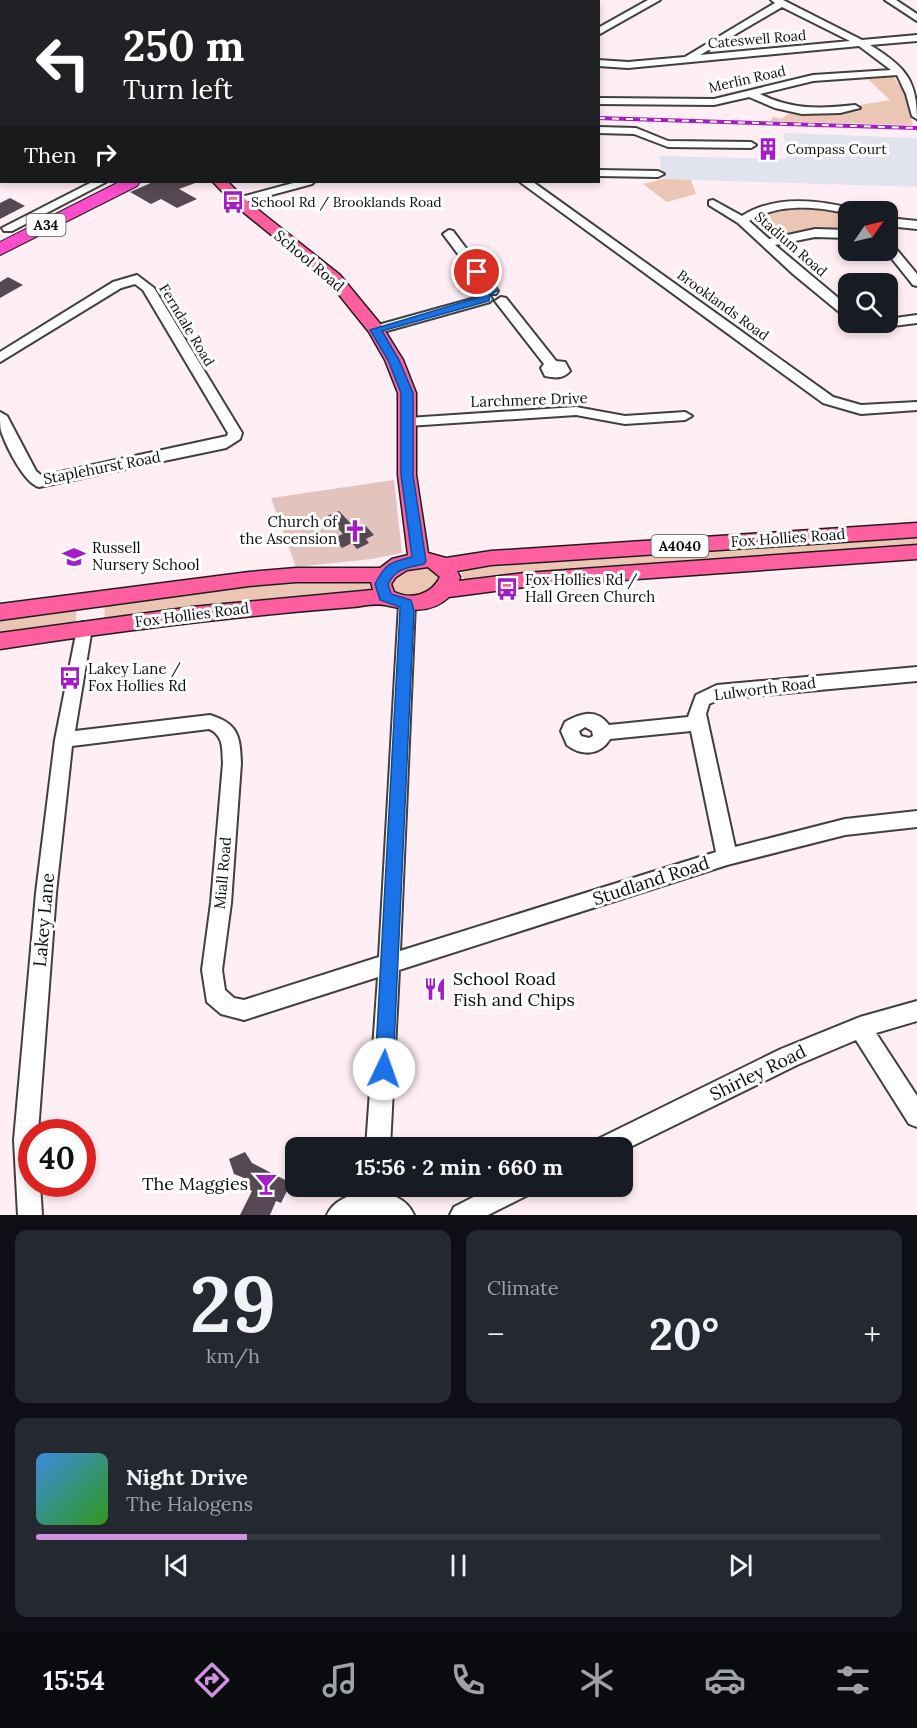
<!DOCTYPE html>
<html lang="en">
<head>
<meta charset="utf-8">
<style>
	body { margin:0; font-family:Lora,serif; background:#242831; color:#f1f3f6; height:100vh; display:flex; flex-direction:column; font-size:22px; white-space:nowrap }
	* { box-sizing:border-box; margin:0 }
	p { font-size:20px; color:#9ea1a6 }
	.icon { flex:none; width:33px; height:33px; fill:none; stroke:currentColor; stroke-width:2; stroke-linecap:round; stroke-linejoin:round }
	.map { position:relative; height:1215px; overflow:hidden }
	.panel { display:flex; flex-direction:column; gap:15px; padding:15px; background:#0d0f14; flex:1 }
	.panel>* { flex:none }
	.top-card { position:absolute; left:0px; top:0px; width:600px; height:183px; box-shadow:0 3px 9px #0003; background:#202124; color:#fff; overflow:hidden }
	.needle { width:39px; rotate:56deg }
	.tools { position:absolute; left:838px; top:201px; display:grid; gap:12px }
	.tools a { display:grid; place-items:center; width:60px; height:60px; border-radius:12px; background:#171b24; box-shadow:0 3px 9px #0003; font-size:30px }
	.speed { position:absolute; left:18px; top:1119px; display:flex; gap:12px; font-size:30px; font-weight:700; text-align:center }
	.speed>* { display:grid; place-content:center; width:78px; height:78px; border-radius:50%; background:#171b24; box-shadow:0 3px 9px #0003; line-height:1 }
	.speed .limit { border:9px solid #d22; background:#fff; color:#111 }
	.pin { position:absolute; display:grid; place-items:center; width:51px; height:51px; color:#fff; margin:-26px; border:3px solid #fff; border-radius:50%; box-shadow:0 2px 6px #0007 }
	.me { position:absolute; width:66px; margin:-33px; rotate:3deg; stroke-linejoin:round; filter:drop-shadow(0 0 4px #0008) }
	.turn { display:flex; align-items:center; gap:21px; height:126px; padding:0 24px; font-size:27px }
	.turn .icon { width:78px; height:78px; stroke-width:2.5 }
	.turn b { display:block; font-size:42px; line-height:51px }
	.then { display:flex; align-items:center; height:57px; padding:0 24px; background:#0003; gap:12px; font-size:22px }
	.big { font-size:45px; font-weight:700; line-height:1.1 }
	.panel .tile { flex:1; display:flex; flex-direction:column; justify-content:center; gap:9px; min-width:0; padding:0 21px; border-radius:12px; background:#242831 }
	.panel .dial { align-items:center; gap:0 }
	.dial b { font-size:78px; line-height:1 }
	.song { display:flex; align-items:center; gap:18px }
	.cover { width:72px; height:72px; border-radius:9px; background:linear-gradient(135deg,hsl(210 70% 55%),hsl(110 70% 35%)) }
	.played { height:6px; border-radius:3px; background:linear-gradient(90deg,#ce92e1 25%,#363941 25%) }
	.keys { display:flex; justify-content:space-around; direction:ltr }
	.heat { display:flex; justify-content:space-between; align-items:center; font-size:33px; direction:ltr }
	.panel .tiles { flex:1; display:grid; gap:15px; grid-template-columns:1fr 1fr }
	.tile:last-child { grid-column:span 2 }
	.trip { position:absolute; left:285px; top:1137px; width:348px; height:60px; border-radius:12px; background:#171b24; box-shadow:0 3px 9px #0003; font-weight:700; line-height:60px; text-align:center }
	.menu { display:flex; height:96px; justify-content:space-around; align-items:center; background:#090b0e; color:#9ea1a6 }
	.menu .icon { width:42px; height:42px }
	.menu .on { color:#ce92e1 }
	.menu b { font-size:27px; color:#f1f3f6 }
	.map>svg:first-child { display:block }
</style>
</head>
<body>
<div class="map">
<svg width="917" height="1215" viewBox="0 0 917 1215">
	<rect width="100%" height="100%" fill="#ffeef4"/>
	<path fill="#e1e4ed" d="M784,133L917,138V187L663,179L659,156L786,159Z"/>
	<path fill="#ecc6b5" d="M893,76L904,92L913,125L770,121L773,117L781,119L788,114L822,115L858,111L854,106L890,100L866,77Z
		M663,179L691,180L696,194L667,202L643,184Z
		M793,208H812L849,212V232H804L771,238L766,236L750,222L762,214Z
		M917,534V549L467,581L462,577V571L465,569L513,562Z
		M426,565L443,577L440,585L418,597L389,594L392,577L400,571Z
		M370,580L371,589L104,620L105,603C193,590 281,582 370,580Z
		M77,606L76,624L0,636V616Z"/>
	<path fill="#e3c3bd" d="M394,480L402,553L372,559L296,567L271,498Z"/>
	<path fill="#574954" d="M153,182H198L179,189L197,199L177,208L161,199L151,204L130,192Z
		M10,198L25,206L0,219V203Z
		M8,277L23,285L0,298V282Z
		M339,511L355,528L364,524L374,535L366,539L369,543L357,549L352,543L342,548L334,538L343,534L327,516Z
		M245,1152L252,1163L291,1183L281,1203L276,1201L270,1215H240L252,1191L241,1184L244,1178L234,1174L229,1159Z"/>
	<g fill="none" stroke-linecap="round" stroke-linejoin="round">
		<g stroke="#404040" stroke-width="4">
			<path id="minor" d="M161,0H172L173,2H163Z
				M351,0H362L350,2Z
				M400,0H413L414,2H402Z
				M648,0H660L598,35V28Z
				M771,0H783L862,40L917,35V41L870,45C904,66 917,79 917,119L912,116L906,94L897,75L813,81L760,94C792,110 821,109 855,105L860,108L840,113L802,114L775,108L749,97L714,105L598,104V98L714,99L813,75L891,70L859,46L628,68L598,66V60L628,62L685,57L775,3ZM782,7L850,41L700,55Z
				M885,0H896L917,14V21Z
				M0,52H2V59L0,58Z
				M598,127L636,128L668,141L751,142L756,145L751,148L668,147L634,134L598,133Z
				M598,170L658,171L664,174L658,177L598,176Z
				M92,182H106L12,231H4L2,228Z
				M297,182H314L312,184L238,204L232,201L234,199Z
				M520,182H533L833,397L861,405L917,402V410L861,414L823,403Z
				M713,200L742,216C776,194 821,200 858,210L859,212H849V214C817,206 778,203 749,221L769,239L815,229L849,230V238L815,237L775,245L849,307V317L844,316L793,274L738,223L709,205V201Z
				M888,218L917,221V229L888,226Z
				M449,230L453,231L496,288L498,291L496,294H488L443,234Z
				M888,243L892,244L917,274V286L913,285L885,250H888Z
				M137,275L154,288L242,433L240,439L226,448L39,487C24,483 6,446 1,431C0,426 0,418 0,412L7,416L36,471L42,476L227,436L228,433L143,290L135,284L121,288L0,362V352L113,282Z
				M486,295L490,296L492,299L490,302L376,334L369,330L371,327Z
				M501,297L506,298L556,361L565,362L570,371C563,379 555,378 545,376L541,368L544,364L495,301Z
				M917,315V323L877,328L857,322H888V319Z
				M576,407L625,416L685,412L692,416L685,420L625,424L576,415L408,426L401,422L408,418Z
				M407,598L413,600L415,604L400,951L716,852L691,731L610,739C600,756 581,756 567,745L561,731L565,722C581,713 596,708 609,725L688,717L696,695L717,685L917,667V681L720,699L709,704L706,714L735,847L845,819L917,811V827L845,835L727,865L399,970L390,1148H366L378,977L244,1020L221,1014L207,1002L202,970L211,903L223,763C222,748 224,736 209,729L72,746L56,893L38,1132H32V1184H40L42,1215H18L14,1140L36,893L55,740L78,624L84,622L90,624L92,628L75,731L210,715C238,724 240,735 241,763L231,903L222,970L225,990L234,998L244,1000L379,957L399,604L401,600ZM585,727L592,731L593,736L589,738L581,736L579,731Z
				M917,1001V1021L876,1033L917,1096V1127L909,1124L856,1040L797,1065L622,1151V1148H593L596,1140L781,1049L860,1017Z
				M495,1186H534L530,1194L488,1215H450L454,1207Z
				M371,1191C388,1192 407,1198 414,1215H327C334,1199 354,1193 371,1191Z"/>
		</g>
		<g stroke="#1e1e1e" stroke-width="3">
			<path id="major" d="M0,0H7L8,2H2V5Z
				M213,182H228L247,201L340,275L382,326L403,360L416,393V475L428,553L446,558L491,551L917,523V537L491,565L457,571L460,577L459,581L525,573L917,545V559L525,587L449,597C430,615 407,610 385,605C375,603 363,606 353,607C235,616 117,631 0,649V633L192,607L373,590L371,582H296L249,586L0,620V604L249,572L296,568H380L392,559L408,555L398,475V393L385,360L369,332L328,281L237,207ZM428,567L440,577C431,595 412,600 394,592L391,584L396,577L407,570Z"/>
		</g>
		<g stroke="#1e1e1e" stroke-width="2">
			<path id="highway" d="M515,0H531L514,2Z
				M119,182H140L137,186L0,255V242Z"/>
		</g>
		<use href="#minor" fill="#fff" fill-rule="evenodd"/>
		<use href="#major" fill="#ff5e9f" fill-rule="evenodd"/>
		<use href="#highway" fill="#fe4dca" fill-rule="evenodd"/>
		<g stroke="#a41bc8" stroke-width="4">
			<path id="rail" d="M598,118L917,128"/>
		</g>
		<use href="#rail" stroke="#fff" stroke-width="2" stroke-dasharray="7" stroke-linecap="butt"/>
	</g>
	<path fill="#1a73e8" stroke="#114b97" stroke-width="1.5" d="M474,269H481L497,291L490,295L489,301L382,331L399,360L413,393V475L426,561L424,564C407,568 396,568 388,584L391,594L411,600L414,610L393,1069L390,1076L384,1078L378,1076L375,1069L400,610V607L380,600L375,584C385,564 390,562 412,557L401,475V393L388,360L370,330L480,297L481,292L486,290L472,272Z"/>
	<defs>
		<g id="building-bare" transform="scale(1.8)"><path d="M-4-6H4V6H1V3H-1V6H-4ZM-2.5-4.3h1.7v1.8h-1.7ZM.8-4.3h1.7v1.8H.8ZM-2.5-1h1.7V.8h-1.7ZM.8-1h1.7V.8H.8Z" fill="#a41bc8" stroke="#fff" stroke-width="2.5" paint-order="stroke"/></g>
		<g id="bus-bare" transform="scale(1.8)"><path d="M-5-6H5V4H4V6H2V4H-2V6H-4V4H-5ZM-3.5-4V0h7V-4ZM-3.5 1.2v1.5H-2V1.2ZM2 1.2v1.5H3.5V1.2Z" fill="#a41bc8" stroke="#fff" stroke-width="2.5" paint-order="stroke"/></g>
		<g id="church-bare" transform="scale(1.8)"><path d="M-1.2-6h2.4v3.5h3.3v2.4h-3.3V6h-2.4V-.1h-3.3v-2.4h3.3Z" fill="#a41bc8" stroke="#fff" stroke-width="2.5" paint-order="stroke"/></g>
		<g id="school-bare" transform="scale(1.8)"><path d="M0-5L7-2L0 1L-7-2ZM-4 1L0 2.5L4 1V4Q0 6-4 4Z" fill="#a41bc8" stroke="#fff" stroke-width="2.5" paint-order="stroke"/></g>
		<g id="restaurant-bare" transform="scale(1.8)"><path d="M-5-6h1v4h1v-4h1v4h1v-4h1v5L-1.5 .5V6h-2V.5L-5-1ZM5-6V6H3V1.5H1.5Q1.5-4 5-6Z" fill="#a41bc8" stroke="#fff" stroke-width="2.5" paint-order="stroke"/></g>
		<g id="bar-bare" transform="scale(1.8)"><path d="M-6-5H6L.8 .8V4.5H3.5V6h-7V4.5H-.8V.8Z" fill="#a41bc8" stroke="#fff" stroke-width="2.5" paint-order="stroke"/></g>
	</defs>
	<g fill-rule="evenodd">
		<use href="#building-bare" x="768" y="149"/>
		<use href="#bus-bare" x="233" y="202"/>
		<use href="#church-bare" x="355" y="531"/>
		<use href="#school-bare" x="74" y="557"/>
		<use href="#bus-bare" x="507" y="589"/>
		<use href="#bus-bare" x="70" y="678"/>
		<use href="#restaurant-bare" x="435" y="989"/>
		<use href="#bar-bare" x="266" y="1184"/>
	</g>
	<g text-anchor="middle" stroke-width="6" stroke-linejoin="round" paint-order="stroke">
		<g font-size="14" fill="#0d0d0d" stroke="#fff">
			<text transform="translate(757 39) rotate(-5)" y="5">Cateswell Road</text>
			<text transform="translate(747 79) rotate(-13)" y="5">Merlin Road</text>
			<text transform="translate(791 244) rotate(41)" y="5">Stadium Road</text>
			<text transform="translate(723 305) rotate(36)" y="5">Brooklands Road</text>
			<text transform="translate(187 325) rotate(59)" y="5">Ferndale Road</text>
		</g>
		<g font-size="14" fill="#0d0d0d" stroke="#fff" text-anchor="start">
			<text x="786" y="154">Compass Court</text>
			<text x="251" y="207">School Rd / Brooklands Road</text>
		</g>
		<g fill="#fff" stroke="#565656" stroke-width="1.5">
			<rect x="26.5" y="214" width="39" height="22" rx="4.5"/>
			<rect x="651.5" y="535" width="57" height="22" rx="4.5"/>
		</g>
		<g font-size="14" font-weight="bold" fill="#0d0d0d">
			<text x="46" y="230">A34</text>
			<text x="680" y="551">A4040</text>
		</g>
		<g font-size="15" fill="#0d0d0d" stroke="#fff">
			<text transform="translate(309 261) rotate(40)" y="5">School Road</text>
			<text transform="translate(529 400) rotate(-2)" y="5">Larchmere Drive</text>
			<text transform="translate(102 468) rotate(-11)" y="5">Staplehurst Road</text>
			<text transform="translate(788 538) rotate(-4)" y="5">Fox Hollies Road</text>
			<text transform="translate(192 615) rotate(-7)" y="5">Fox Hollies Road</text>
			<text transform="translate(765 689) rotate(-7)" y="5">Lulworth Road</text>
			<text transform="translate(223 873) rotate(-85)" y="5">Miall Road</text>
		</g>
		<g font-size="15" fill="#0d0d0d" stroke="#fff" text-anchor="start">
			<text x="337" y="527" text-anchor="end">Church of<tspan x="337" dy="17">the Ascension</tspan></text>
			<text x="92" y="553">Russell<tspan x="92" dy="17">Nursery School</tspan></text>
			<text x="525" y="585">Fox Hollies Rd /<tspan x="525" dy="17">Hall Green Church</tspan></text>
			<text x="88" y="674">Lakey Lane /<tspan x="88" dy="17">Fox Hollies Rd</tspan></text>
		</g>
		<g font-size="18" fill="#0d0d0d" stroke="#fff">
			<text transform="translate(651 881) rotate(-18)" y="6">Studland Road</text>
			<text transform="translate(44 920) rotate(-85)" y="6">Lakey Lane</text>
			<text transform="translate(758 1073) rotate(-26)" y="6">Shirley Road</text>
		</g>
		<g font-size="18" fill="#0d0d0d" stroke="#fff" text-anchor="start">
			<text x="453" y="985">School Road<tspan x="453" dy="21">Fish and Chips</tspan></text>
			<text x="248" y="1190" text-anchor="end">The Maggies</text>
		</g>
	</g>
</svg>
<div class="tools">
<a><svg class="needle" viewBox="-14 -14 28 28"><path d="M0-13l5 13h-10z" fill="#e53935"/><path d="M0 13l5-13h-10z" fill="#9ea1a6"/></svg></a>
<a><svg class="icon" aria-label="search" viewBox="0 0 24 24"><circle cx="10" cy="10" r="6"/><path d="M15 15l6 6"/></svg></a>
</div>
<div class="speed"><div class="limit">40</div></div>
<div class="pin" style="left:477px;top:272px;background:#d93025"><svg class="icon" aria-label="arrive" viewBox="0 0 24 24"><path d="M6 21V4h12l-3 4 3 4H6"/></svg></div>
<svg class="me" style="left:384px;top:1069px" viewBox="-20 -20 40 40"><circle r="19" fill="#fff"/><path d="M0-13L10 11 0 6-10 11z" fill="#1a73e8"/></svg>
<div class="trip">15:56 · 2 min · 660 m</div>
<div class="top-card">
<div class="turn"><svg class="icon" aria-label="left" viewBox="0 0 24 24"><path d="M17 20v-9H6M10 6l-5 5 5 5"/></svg><div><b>250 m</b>Turn left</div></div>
<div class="then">Then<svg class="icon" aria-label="right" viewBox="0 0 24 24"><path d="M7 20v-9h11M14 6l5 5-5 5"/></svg></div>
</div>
</div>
<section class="panel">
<div class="tiles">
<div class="tile dial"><b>29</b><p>km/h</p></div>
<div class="tile"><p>Climate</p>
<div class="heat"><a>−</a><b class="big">20°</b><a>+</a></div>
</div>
<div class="tile">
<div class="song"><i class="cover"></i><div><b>Night Drive</b><p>The Halogens</p></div></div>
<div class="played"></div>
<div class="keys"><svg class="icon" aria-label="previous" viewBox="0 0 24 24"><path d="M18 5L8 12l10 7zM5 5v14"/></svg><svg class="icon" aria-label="pause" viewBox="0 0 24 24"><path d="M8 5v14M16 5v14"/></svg><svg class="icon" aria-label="next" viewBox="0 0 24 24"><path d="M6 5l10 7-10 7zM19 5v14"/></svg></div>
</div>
</div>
</section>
<nav class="menu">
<b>15:54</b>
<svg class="icon on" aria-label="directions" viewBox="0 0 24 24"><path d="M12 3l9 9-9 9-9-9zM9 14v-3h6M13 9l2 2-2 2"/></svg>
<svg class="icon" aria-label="music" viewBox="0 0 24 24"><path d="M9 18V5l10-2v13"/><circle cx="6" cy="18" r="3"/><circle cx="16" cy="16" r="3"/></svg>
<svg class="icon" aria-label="phone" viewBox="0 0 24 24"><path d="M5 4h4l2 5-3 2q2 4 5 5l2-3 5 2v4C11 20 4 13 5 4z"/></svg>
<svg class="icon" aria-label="climate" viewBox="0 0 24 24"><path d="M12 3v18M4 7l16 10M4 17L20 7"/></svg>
<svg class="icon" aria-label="car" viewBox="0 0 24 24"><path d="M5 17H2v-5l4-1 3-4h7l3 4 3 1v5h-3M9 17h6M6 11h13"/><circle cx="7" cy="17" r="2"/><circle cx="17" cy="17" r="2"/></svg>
<svg class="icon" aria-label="filters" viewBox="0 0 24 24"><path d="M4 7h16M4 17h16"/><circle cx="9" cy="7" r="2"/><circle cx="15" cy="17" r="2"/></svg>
</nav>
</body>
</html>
